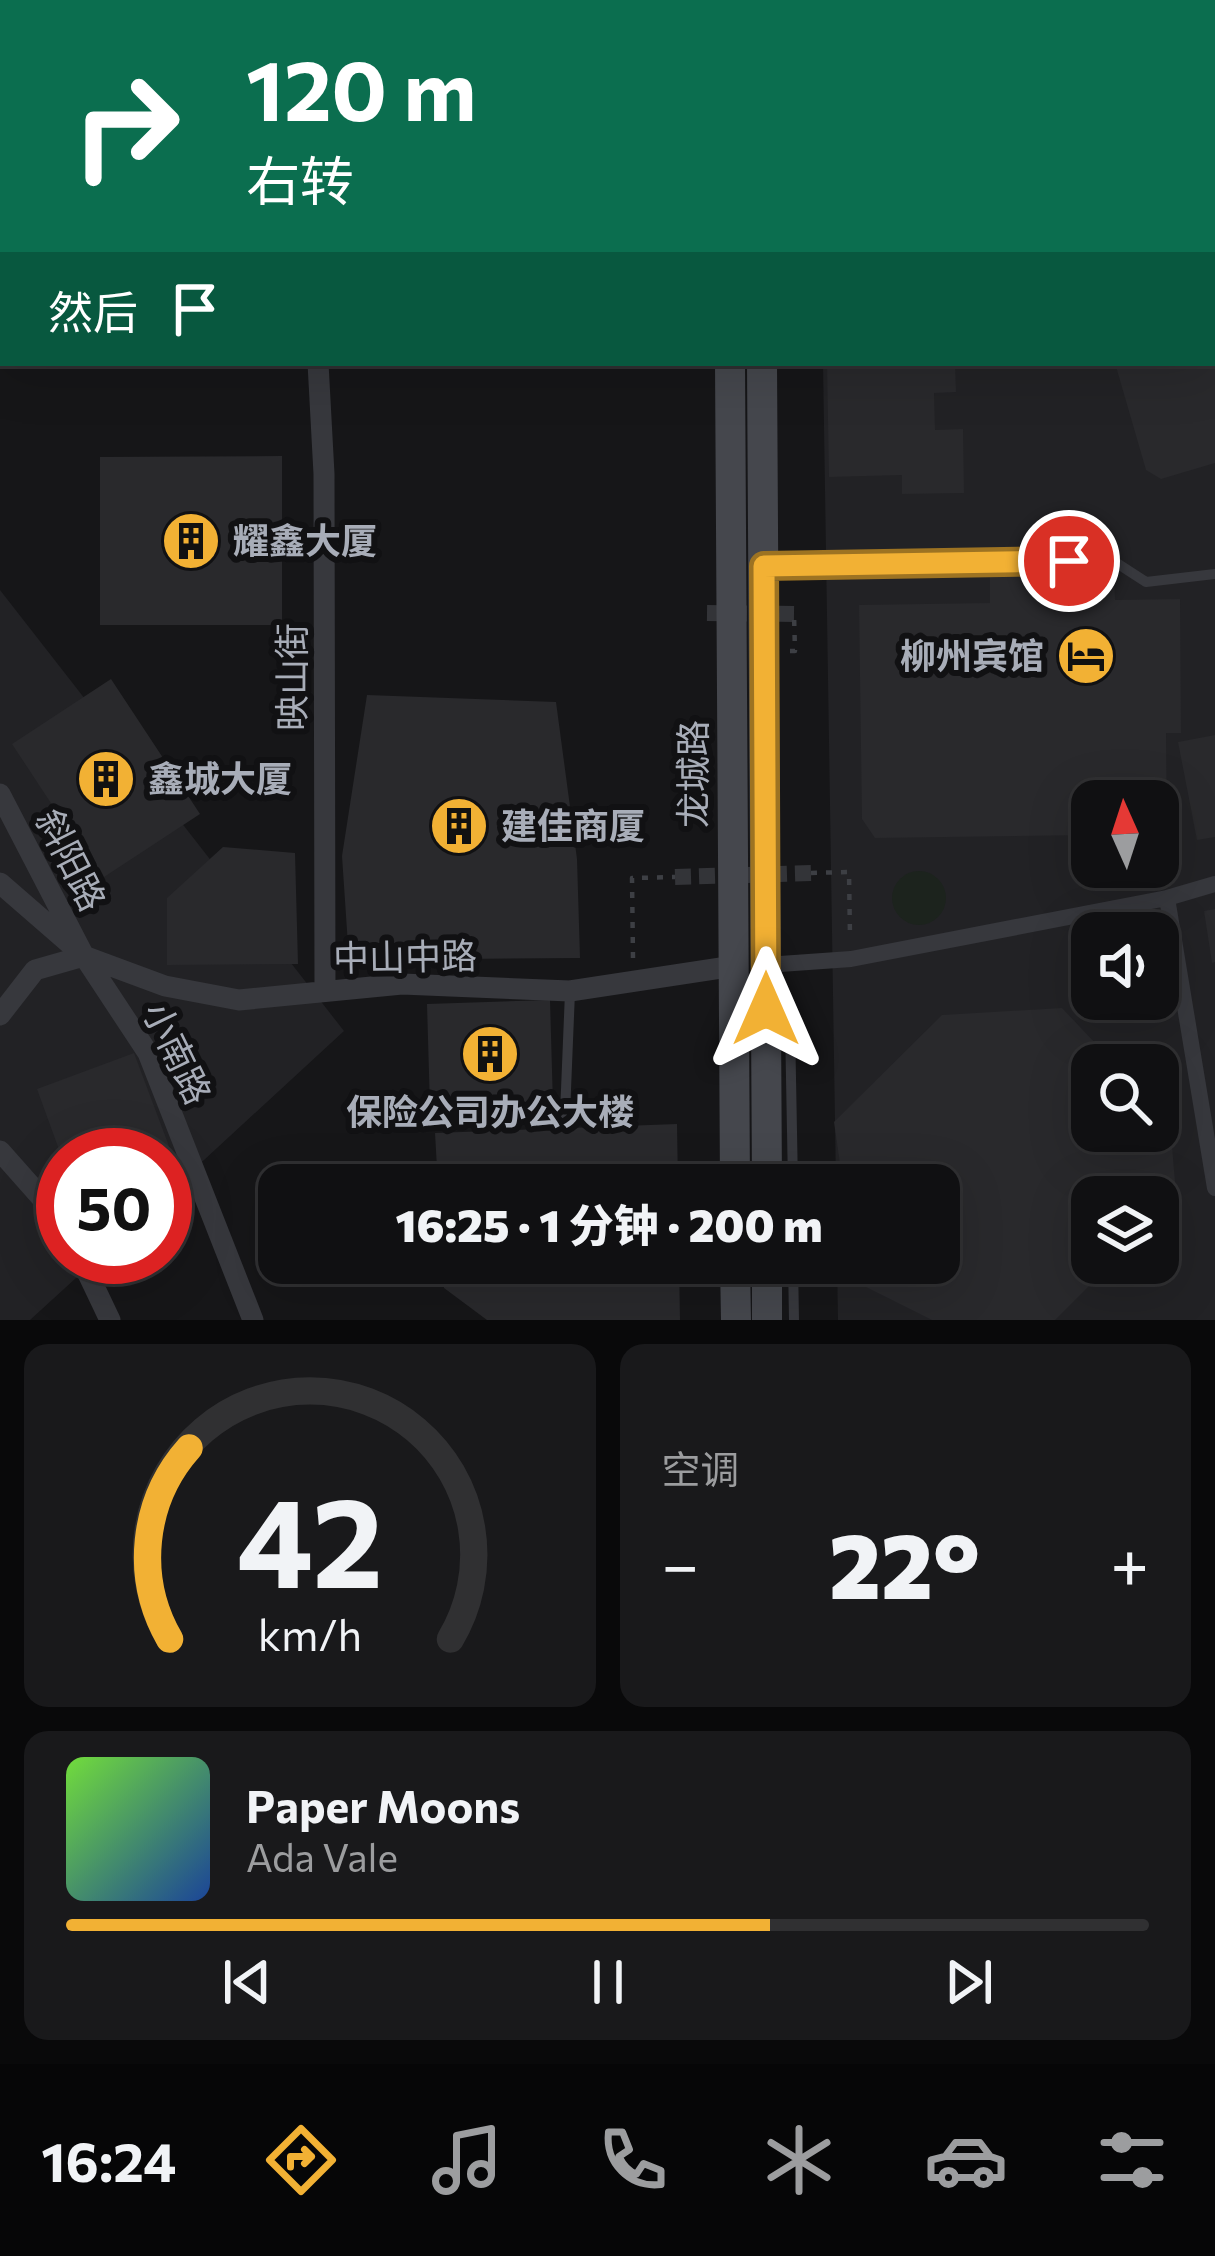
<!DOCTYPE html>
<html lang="zh">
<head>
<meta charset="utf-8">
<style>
	body { margin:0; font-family:Commissioner,"Noto Sans SC",sans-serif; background:#19191b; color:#f1f3f6; height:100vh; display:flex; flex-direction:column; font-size:45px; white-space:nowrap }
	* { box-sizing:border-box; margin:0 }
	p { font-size:39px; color:#9c9d9f }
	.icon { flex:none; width:66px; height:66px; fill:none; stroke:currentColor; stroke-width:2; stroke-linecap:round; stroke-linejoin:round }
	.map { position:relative; height:1320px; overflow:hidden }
	.details { display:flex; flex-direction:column; gap:24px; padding:24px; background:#09090a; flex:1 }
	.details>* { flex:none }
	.guide { position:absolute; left:0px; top:0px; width:1215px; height:366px; box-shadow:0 12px 48px #0002,0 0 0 3px #303032; background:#0b6e4f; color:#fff; overflow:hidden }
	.needle { width:78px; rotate:357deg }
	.tools { position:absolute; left:1071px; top:780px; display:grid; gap:24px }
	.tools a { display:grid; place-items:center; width:108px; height:108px; border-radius:24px; background:#101012; box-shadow:0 12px 48px #0002,0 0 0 3px #303032; font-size:60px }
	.speed { position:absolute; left:36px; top:1128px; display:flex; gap:24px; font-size:60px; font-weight:700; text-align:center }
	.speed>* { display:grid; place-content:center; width:156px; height:156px; border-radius:50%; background:#101012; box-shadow:0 12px 48px #0002,0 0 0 3px #303032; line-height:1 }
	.speed .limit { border:18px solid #d22; background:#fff; color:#111 }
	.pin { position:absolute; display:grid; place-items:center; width:102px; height:102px; color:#fff; margin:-51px; border:6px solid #fff; border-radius:50%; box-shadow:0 3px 12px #0007 }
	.me { position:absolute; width:132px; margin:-66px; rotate:0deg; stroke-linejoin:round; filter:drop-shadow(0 0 9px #0008) }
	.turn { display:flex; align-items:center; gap:42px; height:252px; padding:0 48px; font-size:54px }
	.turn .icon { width:156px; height:156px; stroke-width:2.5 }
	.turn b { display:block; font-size:84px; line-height:102px }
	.then { display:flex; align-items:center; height:114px; padding:0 48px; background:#0003; gap:24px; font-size:45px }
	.big { font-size:90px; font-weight:800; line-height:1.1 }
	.details .card { flex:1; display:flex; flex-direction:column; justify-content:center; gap:18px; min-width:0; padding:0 42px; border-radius:24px; background:#19191b }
	.details .dial { align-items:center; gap:0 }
	.dial svg { height:312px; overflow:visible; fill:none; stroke:#303032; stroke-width:7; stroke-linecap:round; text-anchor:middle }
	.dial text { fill:#f1f3f6; stroke:none }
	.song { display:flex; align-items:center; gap:36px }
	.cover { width:144px; height:144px; border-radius:18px; background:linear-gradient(135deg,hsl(100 70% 55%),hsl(220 70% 35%)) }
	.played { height:12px; border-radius:6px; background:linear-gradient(90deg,#f2b134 65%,#303032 65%) }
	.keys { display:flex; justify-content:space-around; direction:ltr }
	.heat { display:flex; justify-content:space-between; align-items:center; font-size:66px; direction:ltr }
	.details .tiles { flex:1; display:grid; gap:24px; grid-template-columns:1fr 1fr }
	.card:last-child { grid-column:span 2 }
	.trip { position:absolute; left:258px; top:1164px; width:702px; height:120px; border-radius:24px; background:#101012; box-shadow:0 12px 48px #0002,0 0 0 3px #303032; font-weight:800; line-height:120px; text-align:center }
	.dock { display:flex; height:192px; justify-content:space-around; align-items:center; background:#060607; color:#9c9d9f }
	.dock .icon { width:84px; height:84px }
	.dock .current { color:#f2b134 }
	.dock b { font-size:54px; color:#f1f3f6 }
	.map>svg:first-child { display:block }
</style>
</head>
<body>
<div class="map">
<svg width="1215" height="1320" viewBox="0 0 1215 1320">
	<rect width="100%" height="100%" fill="#161618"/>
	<path fill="#222225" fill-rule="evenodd" d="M0,0H271L272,3H3L0,135Z
		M1090,0H1215V1320H838L837,1263H939V1185H836L823,363H1212V3H1067ZM1092,801H1158V867H1092ZM1092,933H1158V999H1092ZM1092,1065H1158V1131H1092ZM1092,1197H1158V1263H1092Z
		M0,590L344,1031L165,1196V1155H63V1257H99L30,1320H0Z"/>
	<path fill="#1c231d" d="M892 898a27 27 0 1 1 54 0a27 27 0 1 1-54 0Z"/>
	<path fill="#29292c" d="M827,363H955L956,392L934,393L935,430L963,429L964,493L902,494V475L829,477Z
		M1115,363H1215V463L1161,479L1146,470Z
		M282,456V625H100V457Z
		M1114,571L1115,600L1180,599L1181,733H1166L1167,834L1158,835V801H1092V835L875,838L862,819L859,605L990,603V572Z
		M111,679L200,814L101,879L12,744Z
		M367,695L556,702L577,859L580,958L349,960L342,856Z
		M1215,735V837L1197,840L1178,742Z
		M223,847L295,853L298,964L167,965V898Z
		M1215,909V962L1212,963L1204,911Z
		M550,1000L553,1105L430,1108L427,1004Z
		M1062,1008L1116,1065H1092V1131H1158V1111L1170,1124L1177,1204L1158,1221V1197H1092V1263H1112L1055,1320H932L858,1283L855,1263H939V1185H843L834,1122L942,1015Z
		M134,1053L184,1186L165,1193V1155H61L37,1089Z
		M677,1124L678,1185H438L435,1133Z
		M443,1263H679L680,1320H487L444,1288Z"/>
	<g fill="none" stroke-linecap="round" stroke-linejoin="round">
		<path stroke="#333438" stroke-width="16" stroke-dasharray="16 8" stroke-linecap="butt" d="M691,0V3
			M797,0V3
			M707,613L794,614
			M675,877L811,873"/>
		<path stroke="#3d3f44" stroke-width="4.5" stroke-dasharray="6 9" stroke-linecap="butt" d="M790,651H795L794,614
			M811,873L849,872L850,937
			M633,958L632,878L675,877"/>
		<path stroke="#37383d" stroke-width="10" d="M764,566L1112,560L1146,582L1215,574
			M777,993L790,1024L793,1185
			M565,1114L570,992
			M793,1263L794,1320"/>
		<path stroke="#37383d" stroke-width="16" d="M1167,898L1215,1188
			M766,965L851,959L1167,898L1215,884"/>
		<path stroke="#37383d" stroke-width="21" d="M286,0L287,3
			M0,167L3,166
			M318,363L324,474L325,991
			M0,794L84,956L148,1053L253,1320
			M0,883L84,956L165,986L239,1000L402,984L570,991L734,966
			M0,1015L35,970L84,956
			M0,1151L63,1222
			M80,1257L110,1320"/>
		<path stroke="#45474d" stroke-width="30" d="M760,0V3
			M727,3V0
			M730,363L735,1185
			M762,363L767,1185
			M735,1263L736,1320
			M767,1263V1320"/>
	</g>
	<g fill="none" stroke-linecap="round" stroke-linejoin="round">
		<g stroke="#9d7322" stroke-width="30">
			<path id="route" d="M766,1009L764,566L1069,561"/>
		</g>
		<use href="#route" stroke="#f2b134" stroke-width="21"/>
	</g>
	<defs>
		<g id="building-disc" transform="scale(3)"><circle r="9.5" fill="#f2b134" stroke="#111113"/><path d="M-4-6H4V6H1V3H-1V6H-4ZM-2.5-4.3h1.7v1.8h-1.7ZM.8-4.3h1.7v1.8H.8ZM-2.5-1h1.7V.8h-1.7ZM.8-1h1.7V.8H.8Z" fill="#111"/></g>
		<g id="hotel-disc" transform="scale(3)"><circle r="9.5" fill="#f2b134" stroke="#111113"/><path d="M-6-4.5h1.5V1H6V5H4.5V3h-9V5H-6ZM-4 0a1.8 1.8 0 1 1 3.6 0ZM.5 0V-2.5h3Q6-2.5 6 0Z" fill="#111"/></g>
	</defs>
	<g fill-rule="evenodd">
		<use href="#building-disc" x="191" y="541"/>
		<use href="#hotel-disc" x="1086" y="656"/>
		<use href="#building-disc" x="106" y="779"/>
		<use href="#building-disc" x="459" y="826"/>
		<use href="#building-disc" x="490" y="1054"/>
	</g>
	<g text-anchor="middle" stroke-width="12" stroke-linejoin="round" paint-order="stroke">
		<g font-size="36" font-weight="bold" fill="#a8adb8" stroke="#111113" text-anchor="start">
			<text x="233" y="554">耀鑫大厦</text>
			<text x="1044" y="669" text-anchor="end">柳州宾馆</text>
			<text x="148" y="792">鑫城大厦</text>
			<text x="501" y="839">建佳商厦</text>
			<text x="490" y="1125" text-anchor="middle">保险公司办公大楼</text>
		</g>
		<g font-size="36" fill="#a8adb8" stroke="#111113">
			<text transform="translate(292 677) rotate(-90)" y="13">映山街</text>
			<text transform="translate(693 774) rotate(-90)" y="13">龙城路</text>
			<text transform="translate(71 860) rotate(63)" y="13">斜阳路</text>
			<text transform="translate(405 957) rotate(-1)" y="13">中山中路</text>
			<text transform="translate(177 1053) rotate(64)" y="13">小南路</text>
		</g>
	</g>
</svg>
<div class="tools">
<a><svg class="needle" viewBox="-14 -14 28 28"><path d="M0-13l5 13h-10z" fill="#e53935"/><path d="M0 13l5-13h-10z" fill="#9c9d9f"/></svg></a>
<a><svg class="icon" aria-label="sound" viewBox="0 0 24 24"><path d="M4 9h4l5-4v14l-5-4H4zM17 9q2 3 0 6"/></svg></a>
<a><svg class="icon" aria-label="search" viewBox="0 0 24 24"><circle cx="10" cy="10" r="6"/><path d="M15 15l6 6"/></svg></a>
<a><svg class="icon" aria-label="layers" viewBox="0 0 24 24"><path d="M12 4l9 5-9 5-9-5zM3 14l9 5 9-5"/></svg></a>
</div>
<div class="speed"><div class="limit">50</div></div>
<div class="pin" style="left:1069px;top:561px;background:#d93025"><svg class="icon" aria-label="arrive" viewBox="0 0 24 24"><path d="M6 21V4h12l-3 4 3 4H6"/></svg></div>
<svg class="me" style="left:766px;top:1009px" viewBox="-20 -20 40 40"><path d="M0-17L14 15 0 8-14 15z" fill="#f2b134" stroke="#fff" stroke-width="4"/></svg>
<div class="trip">16:25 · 1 分钟 · 200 m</div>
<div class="guide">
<div class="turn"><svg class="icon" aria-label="right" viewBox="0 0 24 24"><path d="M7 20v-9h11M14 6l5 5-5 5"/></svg><div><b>120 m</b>右转</div></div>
<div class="then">然后<svg class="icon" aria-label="arrive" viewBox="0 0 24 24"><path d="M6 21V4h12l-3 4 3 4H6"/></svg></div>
</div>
</div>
<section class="details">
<div class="tiles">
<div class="card dial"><svg viewBox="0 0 100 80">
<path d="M14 69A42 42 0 1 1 86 69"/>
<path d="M14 69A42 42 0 0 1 19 20" stroke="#f2b134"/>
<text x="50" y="56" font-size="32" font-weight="700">42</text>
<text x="50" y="72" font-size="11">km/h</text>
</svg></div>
<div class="card"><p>空调</p>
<div class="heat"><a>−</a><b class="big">22°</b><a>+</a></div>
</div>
<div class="card">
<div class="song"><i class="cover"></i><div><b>Paper Moons</b><p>Ada Vale</p></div></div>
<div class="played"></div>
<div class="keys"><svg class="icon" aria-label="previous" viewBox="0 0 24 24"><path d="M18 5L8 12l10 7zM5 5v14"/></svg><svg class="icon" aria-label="pause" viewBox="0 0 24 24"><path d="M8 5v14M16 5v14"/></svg><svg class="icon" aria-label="next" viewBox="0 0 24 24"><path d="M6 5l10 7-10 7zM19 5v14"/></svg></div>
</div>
</div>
</section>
<nav class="dock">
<b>16:24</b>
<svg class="icon current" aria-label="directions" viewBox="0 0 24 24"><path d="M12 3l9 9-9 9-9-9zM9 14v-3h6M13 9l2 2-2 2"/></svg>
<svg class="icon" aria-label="music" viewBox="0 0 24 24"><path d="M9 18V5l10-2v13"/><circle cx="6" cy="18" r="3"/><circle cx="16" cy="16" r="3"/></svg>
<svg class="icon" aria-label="phone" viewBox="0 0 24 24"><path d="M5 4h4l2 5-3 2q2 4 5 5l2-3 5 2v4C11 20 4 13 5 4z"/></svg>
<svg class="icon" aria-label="climate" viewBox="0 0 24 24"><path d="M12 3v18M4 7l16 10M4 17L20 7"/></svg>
<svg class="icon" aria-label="car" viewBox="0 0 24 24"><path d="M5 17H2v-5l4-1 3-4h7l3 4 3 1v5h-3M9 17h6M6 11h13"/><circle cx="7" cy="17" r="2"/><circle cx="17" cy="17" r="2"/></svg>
<svg class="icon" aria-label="filters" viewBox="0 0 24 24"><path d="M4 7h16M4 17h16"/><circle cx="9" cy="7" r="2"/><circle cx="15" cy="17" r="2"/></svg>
</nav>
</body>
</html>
